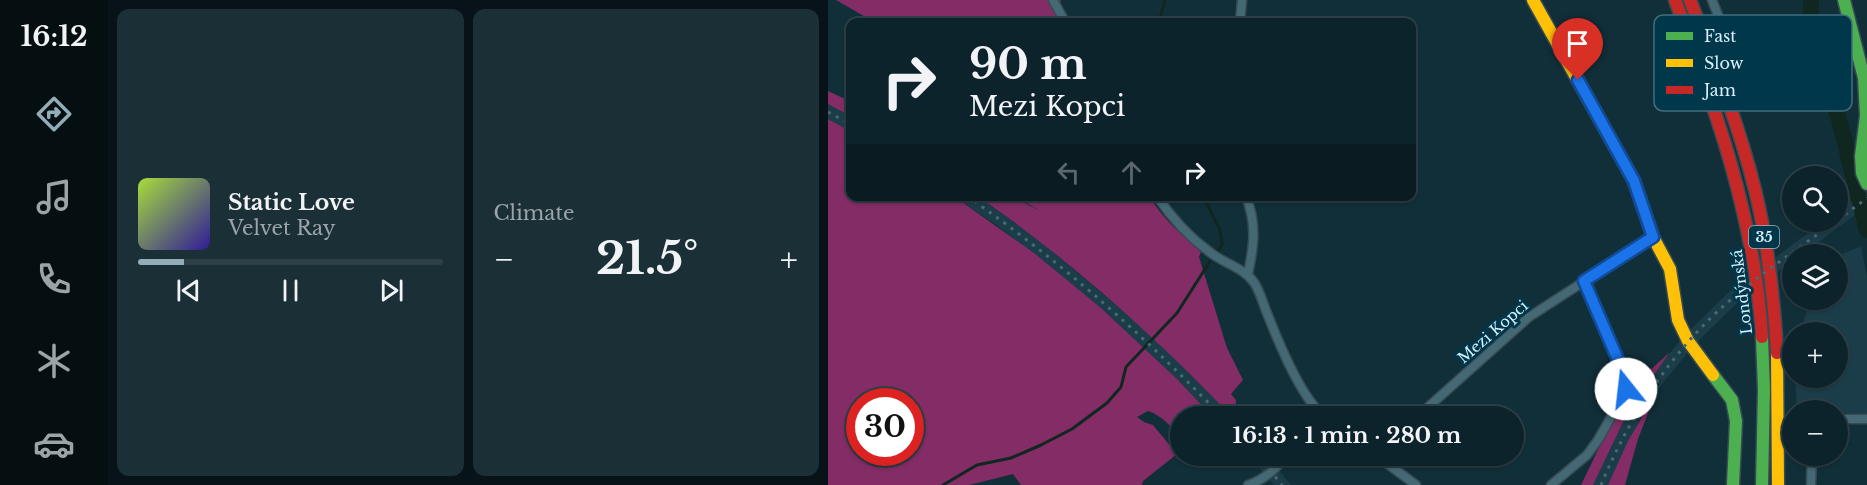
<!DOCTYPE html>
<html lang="en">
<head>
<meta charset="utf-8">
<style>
	body { margin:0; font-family:"Libre Baskerville",serif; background:#1b2f37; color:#f1f3f6; height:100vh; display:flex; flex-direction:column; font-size:22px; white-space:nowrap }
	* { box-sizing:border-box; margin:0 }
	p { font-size:20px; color:#9aa4a9 }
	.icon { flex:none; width:33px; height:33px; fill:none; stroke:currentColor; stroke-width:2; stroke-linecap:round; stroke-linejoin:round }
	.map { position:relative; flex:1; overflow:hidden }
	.drawer { display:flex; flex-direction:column; gap:9px; padding:9px; background:#071318; width:720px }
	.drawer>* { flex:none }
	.hud { position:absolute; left:18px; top:18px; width:570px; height:183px; border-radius:12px; box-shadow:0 2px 4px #0004,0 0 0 2px #2d4047; background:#0d232b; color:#f1f3f6; overflow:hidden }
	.fabs { position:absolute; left:954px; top:166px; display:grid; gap:12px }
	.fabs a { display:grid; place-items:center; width:66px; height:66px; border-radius:50%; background:#0d232b; box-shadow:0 2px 4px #0004,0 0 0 2px #2d4047; font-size:30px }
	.speed { position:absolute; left:18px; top:388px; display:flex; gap:12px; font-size:30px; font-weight:700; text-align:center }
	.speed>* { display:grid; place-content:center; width:78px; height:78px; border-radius:50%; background:#0d232b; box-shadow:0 2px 4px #0004,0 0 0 2px #2d4047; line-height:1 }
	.speed .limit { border:9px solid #d22; background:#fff; color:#111 }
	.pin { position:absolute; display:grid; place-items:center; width:51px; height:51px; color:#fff; margin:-62px -26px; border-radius:50% 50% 50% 0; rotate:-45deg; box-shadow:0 0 6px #0007 }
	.pin .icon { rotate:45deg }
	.me { position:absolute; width:66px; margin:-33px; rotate:344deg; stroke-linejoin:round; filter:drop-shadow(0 0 4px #0008) }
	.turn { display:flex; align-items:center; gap:21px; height:126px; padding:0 24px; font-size:27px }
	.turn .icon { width:78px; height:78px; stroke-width:2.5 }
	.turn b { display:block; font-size:42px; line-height:51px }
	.lanes { display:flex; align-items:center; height:57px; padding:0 24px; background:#0003; justify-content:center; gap:30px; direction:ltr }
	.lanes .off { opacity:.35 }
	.big { font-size:45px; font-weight:700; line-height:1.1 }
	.drawer .card { flex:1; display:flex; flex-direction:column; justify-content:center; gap:9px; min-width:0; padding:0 21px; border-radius:12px; background:#1b2f37 }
	.song { display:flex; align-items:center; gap:18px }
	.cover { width:72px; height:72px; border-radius:9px; background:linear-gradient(135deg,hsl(80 70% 55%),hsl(250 70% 35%)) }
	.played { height:6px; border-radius:3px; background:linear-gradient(90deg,#92adb8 15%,#2d4047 15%) }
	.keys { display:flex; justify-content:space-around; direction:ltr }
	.heat { display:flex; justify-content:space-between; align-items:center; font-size:33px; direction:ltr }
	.drawer .tiles { flex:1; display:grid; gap:9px; grid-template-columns:repeat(2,1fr) }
	.trip { position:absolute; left:342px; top:406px; width:354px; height:60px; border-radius:30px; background:#0d232b; box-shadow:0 2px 4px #0004,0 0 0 2px #2d4047; font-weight:700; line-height:60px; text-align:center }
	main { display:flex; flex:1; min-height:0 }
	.tabs { display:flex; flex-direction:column; width:108px; justify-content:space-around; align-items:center; background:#050e11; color:#9aa4a9 }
	.tabs .icon { width:42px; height:42px }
	.tabs .on { color:#92adb8 }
	.tabs b { font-size:27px; color:#f1f3f6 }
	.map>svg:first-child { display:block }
</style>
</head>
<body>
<main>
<nav class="tabs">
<b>16:12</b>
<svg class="icon on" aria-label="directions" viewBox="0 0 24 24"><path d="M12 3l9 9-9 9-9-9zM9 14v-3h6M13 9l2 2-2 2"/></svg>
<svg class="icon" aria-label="music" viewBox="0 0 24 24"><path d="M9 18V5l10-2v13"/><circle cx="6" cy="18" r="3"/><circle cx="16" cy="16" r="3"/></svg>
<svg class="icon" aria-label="phone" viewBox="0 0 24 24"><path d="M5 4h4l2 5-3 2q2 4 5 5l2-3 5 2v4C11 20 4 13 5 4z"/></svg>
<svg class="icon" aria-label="climate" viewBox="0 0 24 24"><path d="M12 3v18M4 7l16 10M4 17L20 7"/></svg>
<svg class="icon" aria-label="car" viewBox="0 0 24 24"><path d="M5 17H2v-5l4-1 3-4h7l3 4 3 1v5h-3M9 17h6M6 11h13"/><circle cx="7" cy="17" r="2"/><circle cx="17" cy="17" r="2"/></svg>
</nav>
<section class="drawer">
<div class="tiles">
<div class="card">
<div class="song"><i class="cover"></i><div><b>Static Love</b><p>Velvet Ray</p></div></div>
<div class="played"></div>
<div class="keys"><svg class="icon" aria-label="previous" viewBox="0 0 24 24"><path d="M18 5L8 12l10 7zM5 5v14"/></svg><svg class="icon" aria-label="pause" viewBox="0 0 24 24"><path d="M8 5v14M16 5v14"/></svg><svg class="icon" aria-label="next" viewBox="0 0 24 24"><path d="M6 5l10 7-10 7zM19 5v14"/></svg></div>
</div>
<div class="card"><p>Climate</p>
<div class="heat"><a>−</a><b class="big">21.5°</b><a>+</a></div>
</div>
</div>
</section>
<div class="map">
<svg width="1039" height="485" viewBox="0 0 1039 485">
	<rect width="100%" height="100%" fill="#112f39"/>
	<path fill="#1b3d49" d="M0,104L22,116V131L0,119Z
		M1039,189V206L973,255H964V261L911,301L865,346L834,384L812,419L780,485H765L800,412L823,376L855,337L902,291L995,222H1010V211Z
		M127,197H151L214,243L322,334L404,417H385L349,379L273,308L170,226Z
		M1033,246L1039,277V414L1010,413V411H982L977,407H969L967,378H1010V333H972L979,311L997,300H1010V256Z
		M421,456H439L463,485H446Z"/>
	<path fill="#832c66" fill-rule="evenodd" d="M8,0H233L225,22H46Z
		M0,91L17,99H22V116L0,104Z
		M0,119L22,131V196L127,197L206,253L273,308L349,379L385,417H352V437C342,426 335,416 320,411L309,417L316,422L325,425L349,454L315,481L314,485H193L185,474L141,485H0ZM32,402H82V453H32Z
		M151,197H184L213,211L187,197H322C335,220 354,234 373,252L371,257L399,348L415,380L403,394L408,400L407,417H404C326,335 243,261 151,197Z
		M842,352L800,412L765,485H753L781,427L807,384Z
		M827,395L810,439L797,485H780L800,441Z"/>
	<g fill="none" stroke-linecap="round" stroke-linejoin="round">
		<path stroke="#102720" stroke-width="3" d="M331,22L337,0
			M375,196L392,230L394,245L388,253
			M115,485L149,465L183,458L213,445L244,429L279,403L293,387L298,367L349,313L384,258"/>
		<path stroke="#102720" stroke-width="16" d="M983,0L982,33L1011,119L1039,230"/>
		<g stroke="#374b53" stroke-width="11">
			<path id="street" d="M225,0L237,22
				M884,0L905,53
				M412,22L414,0
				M329,196C344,219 361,237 383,253C397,264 417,268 427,284C433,294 436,307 441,318C452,346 474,400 497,417
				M418,196C429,225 426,245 420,274
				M589,417L701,317L825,237
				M1010,419H1039
				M549,456L588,485
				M420,485C436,480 448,469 458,456
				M723,485L759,455L770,440L799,389L797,377L756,281
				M983,485L984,456"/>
		</g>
		<g stroke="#374b53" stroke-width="15">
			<path id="fast" d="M1016,0L1036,78L1038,116L1033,156L1034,173L1039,184
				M885,375L904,400L908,421L905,485
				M934,485L936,389L934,337"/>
		</g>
		<g stroke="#374b53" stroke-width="15">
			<path id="slow" d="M705,0L806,181L825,237L842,269L850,320L860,341L885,375
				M949,353L950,485"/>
		</g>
		<g stroke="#374b53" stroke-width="15">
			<path id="jam" d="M847,0C888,110 927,219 934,337
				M862,0C886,62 911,125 927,190C940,243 946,298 949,353"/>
		</g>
		<use href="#street" stroke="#446874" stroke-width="8"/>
		<use href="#fast" stroke="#4caf50" stroke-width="12"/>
		<use href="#slow" stroke="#ffc107" stroke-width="12"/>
		<use href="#jam" stroke="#c62828" stroke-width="12"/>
		<path stroke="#4c6972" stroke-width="3" stroke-dasharray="3 6" stroke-linecap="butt" d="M0,112L22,124
			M139,196C232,261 316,335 394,417
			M1010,220L1039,198
			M430,456L454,485
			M773,485C803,413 846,347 907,296C938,270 973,247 1006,222"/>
	</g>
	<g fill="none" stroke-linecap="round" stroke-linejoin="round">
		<g stroke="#114b97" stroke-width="15">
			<path id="route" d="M750,80L806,181L825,237L756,281L797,376L798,389"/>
		</g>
		<use href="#route" stroke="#1a73e8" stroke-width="10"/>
	</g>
	<g text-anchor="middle" stroke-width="6" stroke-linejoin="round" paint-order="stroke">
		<rect fill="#00374a" stroke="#97b9c7" stroke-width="1.5" x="921" y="226" width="30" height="22" rx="4.5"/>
		<g font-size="14" font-weight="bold" fill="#d8f1fd">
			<text x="936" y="242">35</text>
		</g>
		<g font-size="15" fill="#d8f1fd" stroke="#00374a">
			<text transform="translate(914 292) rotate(-97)" y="5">Londýnská</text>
			<text transform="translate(665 332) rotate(-41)" y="5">Mezi Kopci</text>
		</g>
	</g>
	<rect x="826" y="15" width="198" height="96" rx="9" fill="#00374a" stroke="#416f80" stroke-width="1.5"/>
	<rect x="838" y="32" width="27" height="8" fill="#4caf50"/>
	<rect x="838" y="59" width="27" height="8" fill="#ffc107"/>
	<rect x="838" y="86" width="27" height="8" fill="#c62828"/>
	<g font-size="16" fill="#d8f1fd">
		<text x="876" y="42">Fast</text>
		<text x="876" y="69">Slow</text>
		<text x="876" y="96">Jam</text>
	</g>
</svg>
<div class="fabs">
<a><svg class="icon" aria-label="search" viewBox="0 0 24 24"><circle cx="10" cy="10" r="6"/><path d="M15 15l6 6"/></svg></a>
<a><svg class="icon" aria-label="layers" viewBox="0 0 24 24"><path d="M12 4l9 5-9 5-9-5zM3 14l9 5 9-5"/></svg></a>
<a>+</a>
<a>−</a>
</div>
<div class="speed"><div class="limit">30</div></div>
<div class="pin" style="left:750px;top:80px;background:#d93025"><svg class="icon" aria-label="arrive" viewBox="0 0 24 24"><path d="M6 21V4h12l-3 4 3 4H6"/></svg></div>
<svg class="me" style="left:798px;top:389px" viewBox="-20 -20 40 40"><circle r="19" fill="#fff"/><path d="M0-13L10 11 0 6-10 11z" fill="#1a73e8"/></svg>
<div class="trip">16:13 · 1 min · 280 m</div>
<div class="hud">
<div class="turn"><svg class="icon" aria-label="right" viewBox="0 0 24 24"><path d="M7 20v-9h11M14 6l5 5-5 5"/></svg><div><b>90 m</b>Mezi Kopci</div></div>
<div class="lanes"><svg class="icon off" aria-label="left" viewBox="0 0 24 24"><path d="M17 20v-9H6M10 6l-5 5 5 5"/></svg><svg class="icon off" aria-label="ahead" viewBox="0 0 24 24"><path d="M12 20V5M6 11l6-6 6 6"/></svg><svg class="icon" aria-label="right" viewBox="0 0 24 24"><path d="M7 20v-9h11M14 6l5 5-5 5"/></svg></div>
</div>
</div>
</main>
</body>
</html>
